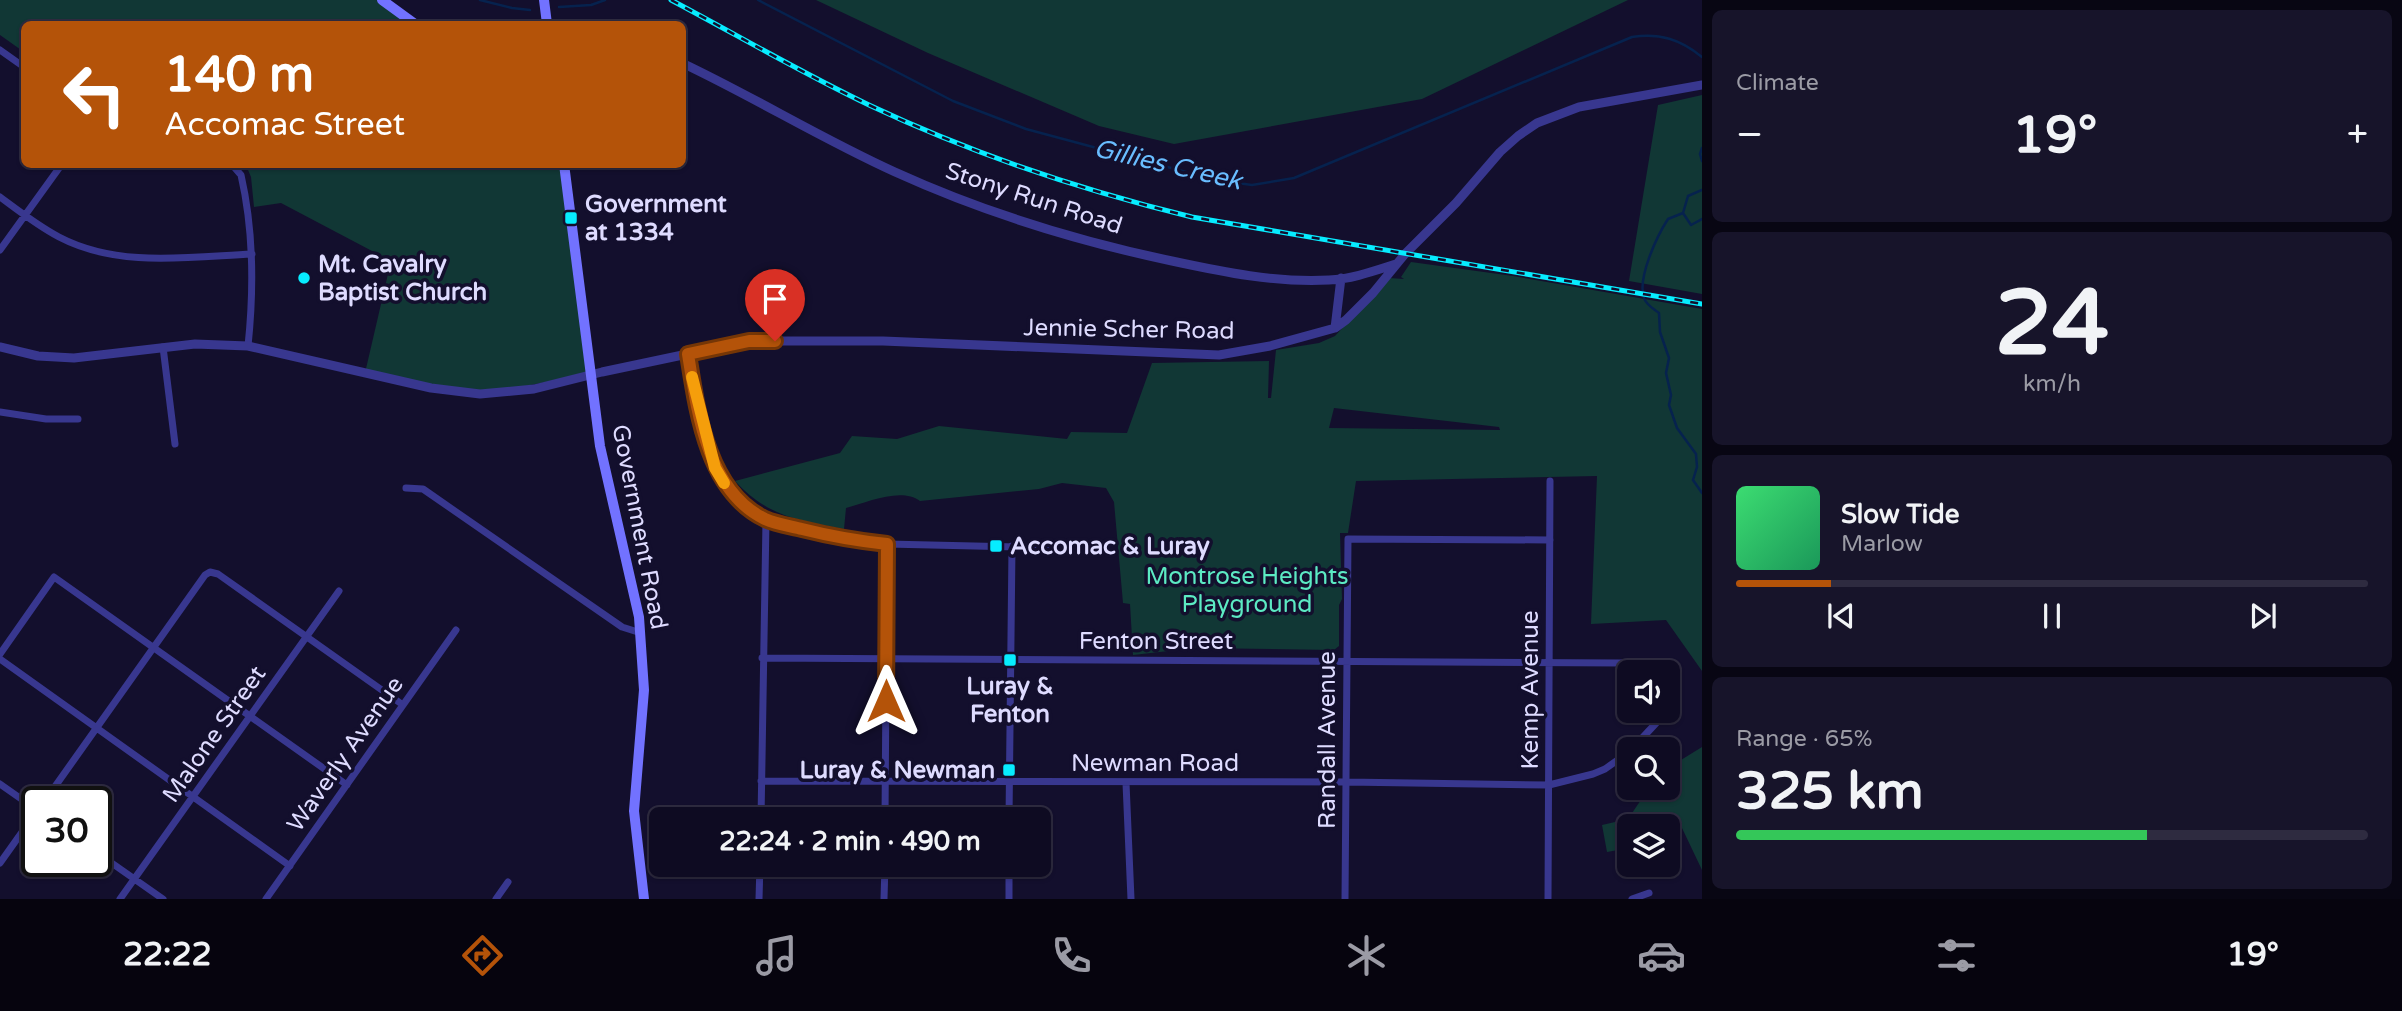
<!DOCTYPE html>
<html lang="en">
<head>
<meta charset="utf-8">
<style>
	body { margin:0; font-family:"Varela Round",sans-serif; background:#17142a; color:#f1f3f6; height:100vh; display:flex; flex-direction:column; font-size:26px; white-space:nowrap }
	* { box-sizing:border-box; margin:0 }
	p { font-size:23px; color:#9b9ba5 }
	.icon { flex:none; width:38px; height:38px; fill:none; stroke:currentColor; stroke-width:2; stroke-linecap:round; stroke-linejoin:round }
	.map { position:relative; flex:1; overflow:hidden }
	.side { display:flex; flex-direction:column; gap:10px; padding:10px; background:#080613; width:700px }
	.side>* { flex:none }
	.banner { position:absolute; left:21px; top:21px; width:665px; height:147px; border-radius:10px; box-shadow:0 2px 5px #0004,0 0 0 2px #2e2b40; background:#b45309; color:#fff; overflow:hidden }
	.fabs { position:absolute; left:1617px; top:660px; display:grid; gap:14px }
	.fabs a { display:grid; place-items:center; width:63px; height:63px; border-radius:10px; background:#0e0b22; box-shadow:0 2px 5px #0004,0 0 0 2px #2e2b40; font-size:35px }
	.speed { position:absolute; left:21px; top:786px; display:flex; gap:14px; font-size:35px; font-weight:700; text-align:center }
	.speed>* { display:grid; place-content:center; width:91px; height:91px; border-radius:50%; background:#0e0b22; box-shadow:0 2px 5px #0004,0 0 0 2px #2e2b40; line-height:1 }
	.speed .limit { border:4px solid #111; border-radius:10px; background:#fff; color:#111 }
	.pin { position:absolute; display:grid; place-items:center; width:60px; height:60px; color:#fff; margin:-72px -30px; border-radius:50% 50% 50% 0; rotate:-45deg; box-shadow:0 0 7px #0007 }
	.pin .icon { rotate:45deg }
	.me { position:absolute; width:77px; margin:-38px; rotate:0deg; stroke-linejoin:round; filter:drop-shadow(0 0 5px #0008) }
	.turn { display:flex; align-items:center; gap:24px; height:147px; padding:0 28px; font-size:32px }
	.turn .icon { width:91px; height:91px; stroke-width:2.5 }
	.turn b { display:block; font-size:49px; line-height:60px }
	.big { font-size:52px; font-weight:700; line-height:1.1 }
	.side .widget { flex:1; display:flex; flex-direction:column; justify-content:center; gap:10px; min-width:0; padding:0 24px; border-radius:10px; background:#17142a }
	.side .dial { align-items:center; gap:0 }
	.dial b { font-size:91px; line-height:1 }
	.song { display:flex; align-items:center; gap:21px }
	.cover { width:84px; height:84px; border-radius:10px; background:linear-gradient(135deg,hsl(140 70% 55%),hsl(150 70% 35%)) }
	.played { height:7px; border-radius:4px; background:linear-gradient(90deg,#b45309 15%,#2e2b40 15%) }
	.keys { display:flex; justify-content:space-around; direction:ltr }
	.heat { display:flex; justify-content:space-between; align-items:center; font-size:38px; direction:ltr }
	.charge { height:10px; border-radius:5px; background:linear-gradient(90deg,#34c759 65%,#2e2b40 0) }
	.trip { position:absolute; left:649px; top:807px; width:402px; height:70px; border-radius:10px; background:#0e0b22; box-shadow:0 2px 5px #0004,0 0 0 2px #2e2b40; font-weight:700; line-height:70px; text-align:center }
	.dock { display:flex; height:112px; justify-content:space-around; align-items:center; background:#06040e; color:#9b9ba5 }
	.dock .icon { width:49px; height:49px }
	.dock .active { color:#b45309 }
	.dock b { font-size:32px; color:#f1f3f6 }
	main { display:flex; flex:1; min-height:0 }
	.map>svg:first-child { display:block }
</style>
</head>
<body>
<main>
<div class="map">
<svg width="1702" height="899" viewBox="0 0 1702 899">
	<rect width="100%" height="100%" fill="#130f2d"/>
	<path fill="#113735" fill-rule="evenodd" d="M0,0H382L415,24H24V52L0,35Z
		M816,0H1628L1422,99L1174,144L1099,126L928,53Z
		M1702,95V294L1629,281L1658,105Z
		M246,165H564L591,374L480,394L365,373L391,261L281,203L254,207L251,177Z
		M1411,262L1513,276L1702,309V671L1666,620L1591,624L1597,476L1356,481L1348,533H1340L1342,599L1339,605V646L1334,650L1195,648L1133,655L1130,604L1123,603L1114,502L1106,488L1062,483L1039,489L920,501C901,487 868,502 846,508L844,529C798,520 768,517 735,481L840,453L852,436L897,439L939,426L1067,439L1071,432L1127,433L1152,363L1269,361L1268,398H1271L1276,350L1319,343L1335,336L1389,278L1404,279L1401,277ZM1334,408L1499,427L1500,430L1329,428Z
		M1702,747V870L1682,828L1675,829L1668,835V826H1629V848L1607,852L1602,825L1628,819L1649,788H1668V768Z"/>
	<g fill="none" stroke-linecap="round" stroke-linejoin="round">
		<path stroke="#06224e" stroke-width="2.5" d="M480,0L512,8L530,10
			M758,0L953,101L1026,129L1216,180L1252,185L1294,178L1632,37C1660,33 1680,39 1702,57
			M559,7L591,5L605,0
			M1702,148L1700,154L1702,161
			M1702,190L1688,196L1683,213L1691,225L1702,219
			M1683,213L1668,219C1657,236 1637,278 1644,298C1646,305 1654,309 1659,313L1660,332L1669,358L1666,373L1671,395L1669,405L1677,428L1696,454L1697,467L1693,480L1702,493"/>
		<path stroke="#38378f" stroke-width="7" d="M0,50L24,67
			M227,164L234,167L241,175C254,232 254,289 248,346
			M0,197C19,211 38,226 59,237C118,268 188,257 252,254
			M0,250L62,164
			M163,347L175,444
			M688,354L696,397L715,468L735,496L750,510L766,520L842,539L887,544L1099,549
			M0,412L46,419H78
			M406,488L423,489L622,627L641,633
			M0,654L54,577L347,785
			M762,658L1623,663L1632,665L1644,672
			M0,659L290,866
			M1632,749L1658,721L1662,710
			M761,781L1347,782L1549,785L1593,774L1605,769L1629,752
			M1126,783L1131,899
			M0,784L37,810
			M44,802L205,575L210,572L218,574L403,705
			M761,819L766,520
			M885,819L887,544
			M1009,819L1012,546
			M96,852L163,899
			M0,863L37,811
			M120,899L339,591
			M266,899L456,630
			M496,899L508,882
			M759,899L760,864
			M884,899L885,864
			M1009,899V864
			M1345,899L1348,539L1550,540
			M1548,899L1550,481
			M1632,899L1649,893"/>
		<path stroke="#38378f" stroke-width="9" d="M682,63C754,97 822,139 895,172C983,212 1077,241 1172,261C1223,272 1276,283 1329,280C1352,279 1374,271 1396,264
			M1335,328L1341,278
			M0,347L38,356L74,358L195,344L248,346L431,388L480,394L534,389L602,372L749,341H883L1219,355L1270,346L1335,328L1346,320L1373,293L1405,254L1456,203L1500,152L1518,136L1537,123L1579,107L1702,85"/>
		<path stroke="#7272ff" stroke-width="10" d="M382,0L415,24
			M544,0L547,24
			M564,164L600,446L639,617L644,690L634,811L644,899"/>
		<g stroke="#07ecff" stroke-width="5">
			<path id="rail" d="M671,0C737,35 802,73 869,105C973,154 1081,190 1192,217L1702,304"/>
		</g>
		<use href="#rail" stroke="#130f2d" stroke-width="2.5" stroke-dasharray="8" stroke-linecap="butt"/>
	</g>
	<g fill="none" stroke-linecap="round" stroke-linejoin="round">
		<g stroke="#753606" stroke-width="18">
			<path id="route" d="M775,341H749L688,354C697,411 707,491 765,519C776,524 790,526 802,529C830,536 858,541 887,544L886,701"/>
		</g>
		<use href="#route" stroke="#b45309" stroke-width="12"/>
		<path stroke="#f59e0b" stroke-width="12" d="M692,377L715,468L724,483"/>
	</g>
	<g fill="#07ecff" stroke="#130f2d" stroke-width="2.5">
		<rect x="564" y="211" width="14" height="14" rx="3.5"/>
		<circle cx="304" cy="278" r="7"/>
		<rect x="989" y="539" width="14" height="14" rx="3.5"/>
		<rect x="1003" y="653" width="14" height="14" rx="3.5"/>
		<rect x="1002" y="763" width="14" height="14" rx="3.5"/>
	</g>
	<g text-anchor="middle" stroke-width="7" stroke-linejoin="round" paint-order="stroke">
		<g font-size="24" fill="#dedbff" stroke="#130f2d">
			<text transform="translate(1034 198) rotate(18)" y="8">Stony Run Road</text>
			<text transform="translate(1129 329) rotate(1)" y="8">Jennie Scher Road</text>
			<text transform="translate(640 527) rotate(79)" y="8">Government Road</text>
			<text x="1156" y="649">Fenton Street</text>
			<text transform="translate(1530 690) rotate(-90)" y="8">Kemp Avenue</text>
			<text transform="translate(214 734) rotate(-55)" y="8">Malone Street</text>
			<text transform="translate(1327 740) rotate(-90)" y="8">Randall Avenue</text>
			<text transform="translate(345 754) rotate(-55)" y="8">Waverly Avenue</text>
			<text x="1155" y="771">Newman Road</text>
		</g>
		<g font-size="24" font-weight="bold" fill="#dedbff" stroke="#130f2d" text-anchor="start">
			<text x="585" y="212">Government<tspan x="585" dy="28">at 1334</tspan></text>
			<text x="318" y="272">Mt. Cavalry<tspan x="318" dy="28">Baptist Church</tspan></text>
			<text x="1010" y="554">Accomac &amp; Luray</text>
			<text x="1010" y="694" text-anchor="middle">Luray &amp;<tspan x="1010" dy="28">Fenton</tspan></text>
			<text x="995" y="778" text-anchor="end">Luray &amp; Newman</text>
		</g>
		<g font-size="24" fill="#5ceac3" stroke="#130f2d">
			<text x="1247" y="584">Montrose Heights<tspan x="1247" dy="28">Playground</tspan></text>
		</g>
		<g font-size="26" font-style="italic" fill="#69bdff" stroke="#130f2d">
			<text transform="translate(1168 164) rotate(13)" y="9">Gillies Creek</text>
		</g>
	</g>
</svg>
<div class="fabs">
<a><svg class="icon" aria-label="sound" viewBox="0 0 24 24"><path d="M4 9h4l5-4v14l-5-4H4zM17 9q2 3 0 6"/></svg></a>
<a><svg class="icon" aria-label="search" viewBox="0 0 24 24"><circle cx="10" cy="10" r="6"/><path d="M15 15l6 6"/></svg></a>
<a><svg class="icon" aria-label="layers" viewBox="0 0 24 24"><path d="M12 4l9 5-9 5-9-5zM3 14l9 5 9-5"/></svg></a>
</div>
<div class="speed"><div class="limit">30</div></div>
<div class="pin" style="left:775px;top:341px;background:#d93025"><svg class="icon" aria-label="arrive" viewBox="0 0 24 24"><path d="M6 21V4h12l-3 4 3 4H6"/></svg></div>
<svg class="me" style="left:886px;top:701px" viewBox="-20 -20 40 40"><path d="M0-17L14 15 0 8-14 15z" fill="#b45309" stroke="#fff" stroke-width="4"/></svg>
<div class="trip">22:24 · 2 min · 490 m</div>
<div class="banner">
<div class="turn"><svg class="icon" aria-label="left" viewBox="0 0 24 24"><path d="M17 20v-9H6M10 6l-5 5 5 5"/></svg><div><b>140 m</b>Accomac Street</div></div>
</div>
</div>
<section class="side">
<div class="widget"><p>Climate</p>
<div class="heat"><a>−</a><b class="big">19°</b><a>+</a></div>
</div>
<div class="widget dial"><b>24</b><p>km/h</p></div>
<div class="widget">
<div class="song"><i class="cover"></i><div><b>Slow Tide</b><p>Marlow</p></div></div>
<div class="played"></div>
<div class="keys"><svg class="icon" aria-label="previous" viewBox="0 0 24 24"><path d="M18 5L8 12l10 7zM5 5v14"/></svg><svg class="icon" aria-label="pause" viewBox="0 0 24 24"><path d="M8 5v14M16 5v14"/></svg><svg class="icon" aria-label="next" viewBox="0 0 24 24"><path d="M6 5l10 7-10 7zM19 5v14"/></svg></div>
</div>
<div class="widget"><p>Range · 65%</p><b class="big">325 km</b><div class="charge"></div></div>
</section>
</main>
<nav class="dock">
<b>22:22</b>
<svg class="icon active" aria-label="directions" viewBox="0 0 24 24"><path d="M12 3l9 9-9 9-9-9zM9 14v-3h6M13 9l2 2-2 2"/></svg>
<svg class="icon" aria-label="music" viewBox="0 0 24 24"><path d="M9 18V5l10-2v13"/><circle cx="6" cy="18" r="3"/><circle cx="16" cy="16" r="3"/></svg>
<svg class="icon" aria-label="phone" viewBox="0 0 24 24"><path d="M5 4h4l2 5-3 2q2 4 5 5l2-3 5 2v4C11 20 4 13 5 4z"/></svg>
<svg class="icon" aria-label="climate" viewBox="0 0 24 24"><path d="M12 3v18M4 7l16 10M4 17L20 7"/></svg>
<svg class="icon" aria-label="car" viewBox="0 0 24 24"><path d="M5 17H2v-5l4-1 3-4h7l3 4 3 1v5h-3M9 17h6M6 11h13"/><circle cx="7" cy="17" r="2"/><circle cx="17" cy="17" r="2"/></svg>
<svg class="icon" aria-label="filters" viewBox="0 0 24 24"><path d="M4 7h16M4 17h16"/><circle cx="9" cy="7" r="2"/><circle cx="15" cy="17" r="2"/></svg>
<b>19°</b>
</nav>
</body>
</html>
